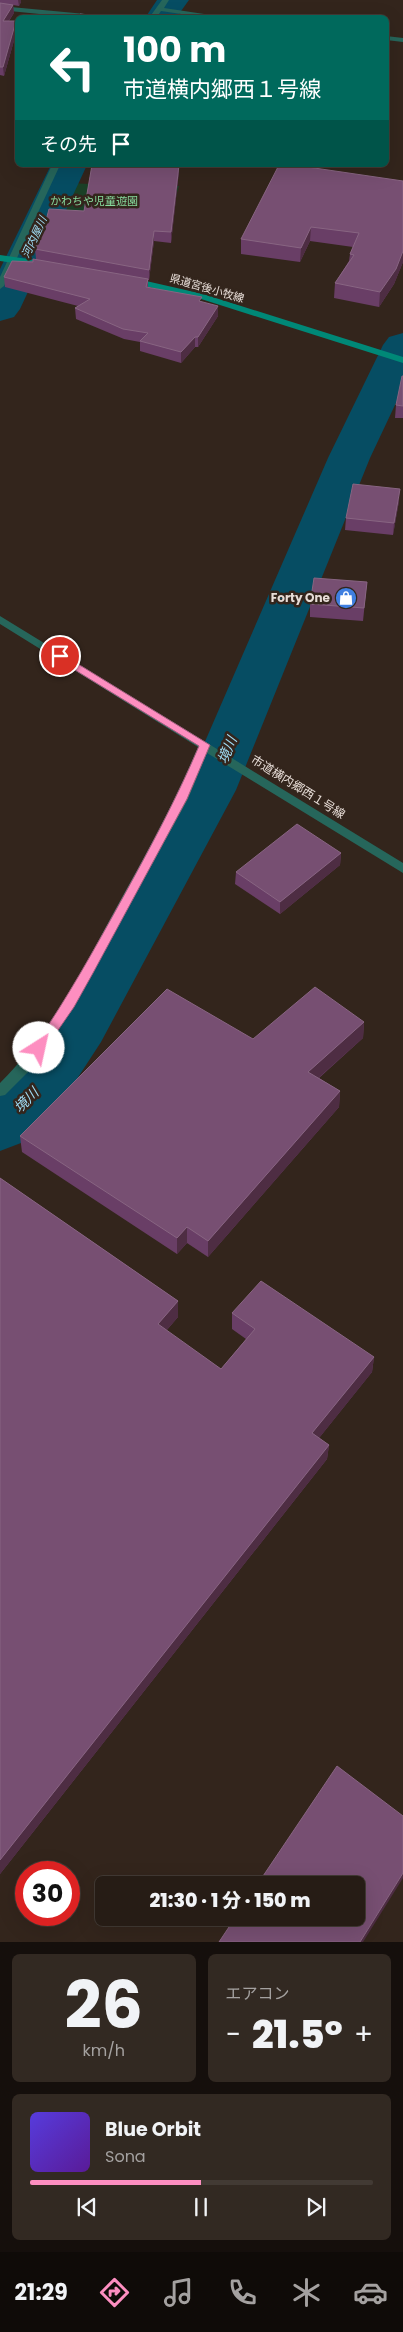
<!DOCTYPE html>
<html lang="ja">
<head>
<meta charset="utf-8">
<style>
	body { margin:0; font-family:Poppins,"Noto Sans JP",sans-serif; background:#322922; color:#f1f3f6; height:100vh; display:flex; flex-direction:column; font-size:19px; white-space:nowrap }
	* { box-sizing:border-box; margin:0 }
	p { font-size:16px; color:#a4a1a0 }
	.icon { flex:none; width:28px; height:28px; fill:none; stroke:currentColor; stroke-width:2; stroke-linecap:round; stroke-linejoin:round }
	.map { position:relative; height:1942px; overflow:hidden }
	.side { display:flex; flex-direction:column; gap:12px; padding:12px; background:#150f0c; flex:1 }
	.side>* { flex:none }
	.hud { position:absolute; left:15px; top:15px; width:374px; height:152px; border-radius:8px; box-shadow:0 5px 20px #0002,0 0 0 1px #423a34; background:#00695c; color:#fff; overflow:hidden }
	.speed { position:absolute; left:15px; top:1861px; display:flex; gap:10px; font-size:25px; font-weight:700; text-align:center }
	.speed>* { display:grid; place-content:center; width:65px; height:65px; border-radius:50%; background:#261c15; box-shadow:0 5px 20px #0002,0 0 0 1px #423a34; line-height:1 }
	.speed .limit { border:8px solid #d22; background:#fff; color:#111 }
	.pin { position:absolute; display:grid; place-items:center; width:42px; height:42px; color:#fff; margin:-21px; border:2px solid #fff; border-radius:50%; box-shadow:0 1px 5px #0007 }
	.me { position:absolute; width:55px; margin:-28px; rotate:35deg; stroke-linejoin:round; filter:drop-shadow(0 0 4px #0008) }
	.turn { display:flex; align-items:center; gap:18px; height:105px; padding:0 25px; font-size:22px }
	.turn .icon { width:65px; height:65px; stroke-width:2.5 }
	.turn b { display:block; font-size:35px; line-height:42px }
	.then { display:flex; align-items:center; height:48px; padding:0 25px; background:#0003; gap:10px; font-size:19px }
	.big { font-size:38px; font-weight:800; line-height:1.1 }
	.side .tile { flex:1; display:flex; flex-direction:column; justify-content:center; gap:8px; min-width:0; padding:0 18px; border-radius:8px; background:#322922 }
	.side .dial { align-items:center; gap:0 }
	.dial b { font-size:65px; line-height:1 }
	.song { display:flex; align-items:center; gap:15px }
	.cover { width:60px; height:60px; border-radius:8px; background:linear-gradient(135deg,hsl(250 70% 55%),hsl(270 70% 35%)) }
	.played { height:5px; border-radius:2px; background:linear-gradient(90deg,#fd8ec0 50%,#423a34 50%) }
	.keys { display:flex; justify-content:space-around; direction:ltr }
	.heat { display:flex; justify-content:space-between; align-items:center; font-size:28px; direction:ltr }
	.side .tiles { flex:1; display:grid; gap:12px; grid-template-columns:1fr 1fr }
	.tile:last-child { grid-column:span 2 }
	.trip { position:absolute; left:95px; top:1876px; width:270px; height:50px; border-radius:8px; background:#261c15; box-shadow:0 5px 20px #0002,0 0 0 1px #423a34; font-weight:800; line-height:50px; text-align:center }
	.dock { display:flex; height:80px; justify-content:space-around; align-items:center; background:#0f0b08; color:#a4a1a0 }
	.dock .icon { width:35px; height:35px }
	.dock .selected { color:#fd8ec0 }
	.dock b { font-size:22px; color:#f1f3f6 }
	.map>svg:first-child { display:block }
</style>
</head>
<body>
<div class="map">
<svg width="403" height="1942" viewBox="0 0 403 1942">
	<rect width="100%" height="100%" fill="#33251c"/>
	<path fill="#1a4026" d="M117,182L179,186L172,209L106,219L51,215L67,183L113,185Z"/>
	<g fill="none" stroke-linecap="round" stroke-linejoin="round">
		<path fill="#064d63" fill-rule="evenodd" d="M157,0H189L176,18H145Z
			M51,165H87L20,309L14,317L0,321V269Z
			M403,333V388L370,458L236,790L101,1042L58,1108L21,1143L0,1151V1089L16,1074L61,1010L184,790L328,458L383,345L389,337Z"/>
		<path fill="#26665b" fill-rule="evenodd" d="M162,0H169L164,8L231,18H208L161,11L156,18H149Z
			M0,6L107,16L110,18H79L0,10Z
			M386,36L403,38V42L386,40Z
			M52,165H60L4,286L0,289V277Z
			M0,616L403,863V873L207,753L188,799L74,1007L33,1067L5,1095L0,1096V1083C50,1033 82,971 115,910C145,856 174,804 198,747L0,624Z"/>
		<path fill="#087" fill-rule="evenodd" d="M0,255L42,261L46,264L42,267L0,261Z
			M133,278L203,294L403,357V363L198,298L130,283L129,281Z"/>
	</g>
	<path fill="#693e66" d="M0,0H21V2L19,6L13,5L14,13L9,21H16L17,30L4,76L0,75Z
		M92,165H179V171L171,243L154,241L149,280H148V287L202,302L218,316L198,347H195L181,363L140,351V342L124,339L76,319L75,308L78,306L5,287L4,277L36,259L35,249L43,232L84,211Z
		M403,181V262L394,284L379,307L334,298L335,283L349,261L350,254L353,247L310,241L300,262L241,254V239Z
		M403,376V418H395L396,405Z
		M399,501L393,535L345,530L346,518Z
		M367,582L363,621L310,617V604Z
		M341,853L340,865L280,914L235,884L236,872Z
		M364,1022L363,1038L319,1078L340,1091L339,1107L208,1257L187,1243L177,1254L22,1152L20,1136L253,1039Z
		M0,1178L178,1301V1317L166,1331L221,1369L246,1339L232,1329V1313L374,1357L372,1372L319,1438L329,1445L327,1459L0,1874Z"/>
	<path fill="#4e2d43" d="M18,0H21V2L19,6Z
		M13,5L14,13L3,29V21Z
		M16,21L17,30L4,76L3,67Z
		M179,165V171L171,243V232Z
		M311,227L310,241L300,262L301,248Z
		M154,231V241L149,280V270Z
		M403,251V262L394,284L379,307L380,292Z
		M218,306V316L198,347V337Z
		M195,337V347L181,363V352Z
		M400,489L399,501L393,535L394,523Z
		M341,853L340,865L280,914V902Z
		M364,1022L363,1038L307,1088L308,1072Z
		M340,1091L339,1107L208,1257V1241Z
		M187,1227V1243L177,1254V1238Z
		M178,1301V1317L158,1340V1324Z
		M374,1357L372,1372L311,1448L312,1433Z
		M329,1445L327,1459L0,1874V1860Z
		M403,1873V1878L363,1942H360Z"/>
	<path fill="#774f72" stroke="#886582" d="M0,3L13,5L3,21H16L3,67H0Z
		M80,14L112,18H78Z
		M92,165H179L171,232L154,231L149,270L35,249L39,232H43L49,209L84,211Z
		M279,165H294L403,181V251L396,269L380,292L335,283L354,255L350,254L359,233L311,227L301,248L241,239Z
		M33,259L148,279L146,287L202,297L199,301L218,306L198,337H195L181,352L140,341L148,333L123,329L75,308L90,299L4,277L12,261L33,262Z
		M402,376H403V406L396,405Z
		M353,484L400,489L394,523L346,518Z
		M314,578L367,582L364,608L310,604Z
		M297,824L341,853L280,902L236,872Z
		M315,987L364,1022L308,1072L340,1091L208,1241L187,1227L177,1238L20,1136L167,989L253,1039Z
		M0,1178L178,1301L158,1324L221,1369L255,1329L232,1313L261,1281L374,1357L312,1433L329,1445L0,1860Z
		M337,1766L403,1816V1873L360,1942H219L235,1918H356V1885H257Z"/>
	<path fill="#fd8ec0" stroke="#a45c7d" d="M60,653L210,745L187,799L93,973L74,1007L43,1052L39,1053L33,1048L35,1045C68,997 94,950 122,899C150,848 176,800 199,746L57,659L55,656Z"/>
	<defs>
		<g id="shop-disc" transform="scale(1.125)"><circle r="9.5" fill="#3f7fe0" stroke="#33251c"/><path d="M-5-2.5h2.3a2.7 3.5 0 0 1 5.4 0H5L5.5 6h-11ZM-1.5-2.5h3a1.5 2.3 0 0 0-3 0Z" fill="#fff"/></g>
	</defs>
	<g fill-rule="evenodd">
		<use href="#shop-disc" x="346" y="598"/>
	</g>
	<g text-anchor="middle" stroke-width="5" stroke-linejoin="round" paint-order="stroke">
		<g font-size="11" fill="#87db9d" stroke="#33251c">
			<text x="94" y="205">かわちや児童遊園</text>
		</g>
		<g font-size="11" font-style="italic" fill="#9fddf6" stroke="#33251c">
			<text transform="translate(34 237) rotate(-65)" y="4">河内屋川</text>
		</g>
		<g font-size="11" fill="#e7ddd7" stroke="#33251c">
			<text transform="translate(207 288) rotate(16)" y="4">県道宮後小牧線</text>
		</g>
		<g font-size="12" font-weight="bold" fill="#e7ddd7" stroke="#33251c" text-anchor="end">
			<text x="330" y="602">Forty One</text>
		</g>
		<g font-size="12" fill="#e7ddd7" stroke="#33251c">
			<text transform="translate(298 787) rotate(32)" y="4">市道横内郷西１号線</text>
		</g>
		<g font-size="14" font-style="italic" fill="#9fddf6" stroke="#33251c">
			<text transform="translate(227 750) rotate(-67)" y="5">境川</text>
			<text transform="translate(26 1100) rotate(-45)" y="5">境川</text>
		</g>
	</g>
</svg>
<div class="speed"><div class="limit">30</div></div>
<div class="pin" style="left:60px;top:656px;background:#d93025"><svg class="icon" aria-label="arrive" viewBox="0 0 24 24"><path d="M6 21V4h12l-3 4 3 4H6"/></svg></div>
<svg class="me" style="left:39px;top:1048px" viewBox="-20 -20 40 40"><circle r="19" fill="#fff"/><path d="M0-13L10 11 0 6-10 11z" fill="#fd8ec0"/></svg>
<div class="trip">21:30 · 1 分 · 150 m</div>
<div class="hud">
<div class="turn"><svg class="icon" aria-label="left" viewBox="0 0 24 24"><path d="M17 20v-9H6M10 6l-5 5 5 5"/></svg><div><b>100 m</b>市道横内郷西１号線</div></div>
<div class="then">その先<svg class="icon" aria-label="arrive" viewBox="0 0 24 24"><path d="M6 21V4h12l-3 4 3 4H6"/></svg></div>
</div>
</div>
<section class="side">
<div class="tiles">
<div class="tile dial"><b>26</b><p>km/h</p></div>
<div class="tile"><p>エアコン</p>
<div class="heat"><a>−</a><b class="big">21.5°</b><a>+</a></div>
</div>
<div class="tile">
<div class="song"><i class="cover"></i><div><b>Blue Orbit</b><p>Sona</p></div></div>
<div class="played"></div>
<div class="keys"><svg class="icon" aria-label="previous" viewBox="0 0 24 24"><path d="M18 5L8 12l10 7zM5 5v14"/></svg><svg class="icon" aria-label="pause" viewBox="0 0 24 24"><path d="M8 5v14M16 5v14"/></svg><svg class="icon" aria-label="next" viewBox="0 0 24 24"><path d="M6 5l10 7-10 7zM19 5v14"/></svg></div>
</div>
</div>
</section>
<nav class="dock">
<b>21:29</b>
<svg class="icon selected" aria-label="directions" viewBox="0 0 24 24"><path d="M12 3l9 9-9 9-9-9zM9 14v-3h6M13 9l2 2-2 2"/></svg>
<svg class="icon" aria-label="music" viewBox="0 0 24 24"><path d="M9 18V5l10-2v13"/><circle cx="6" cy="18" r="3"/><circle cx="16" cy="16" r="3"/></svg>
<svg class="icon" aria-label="phone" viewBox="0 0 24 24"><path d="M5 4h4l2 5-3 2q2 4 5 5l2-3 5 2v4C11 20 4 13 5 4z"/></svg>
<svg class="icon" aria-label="climate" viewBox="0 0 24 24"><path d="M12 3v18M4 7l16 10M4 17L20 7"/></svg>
<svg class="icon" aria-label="car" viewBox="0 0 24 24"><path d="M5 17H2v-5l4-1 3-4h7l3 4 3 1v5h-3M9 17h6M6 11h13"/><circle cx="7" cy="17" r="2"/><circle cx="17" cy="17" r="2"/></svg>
</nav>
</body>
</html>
